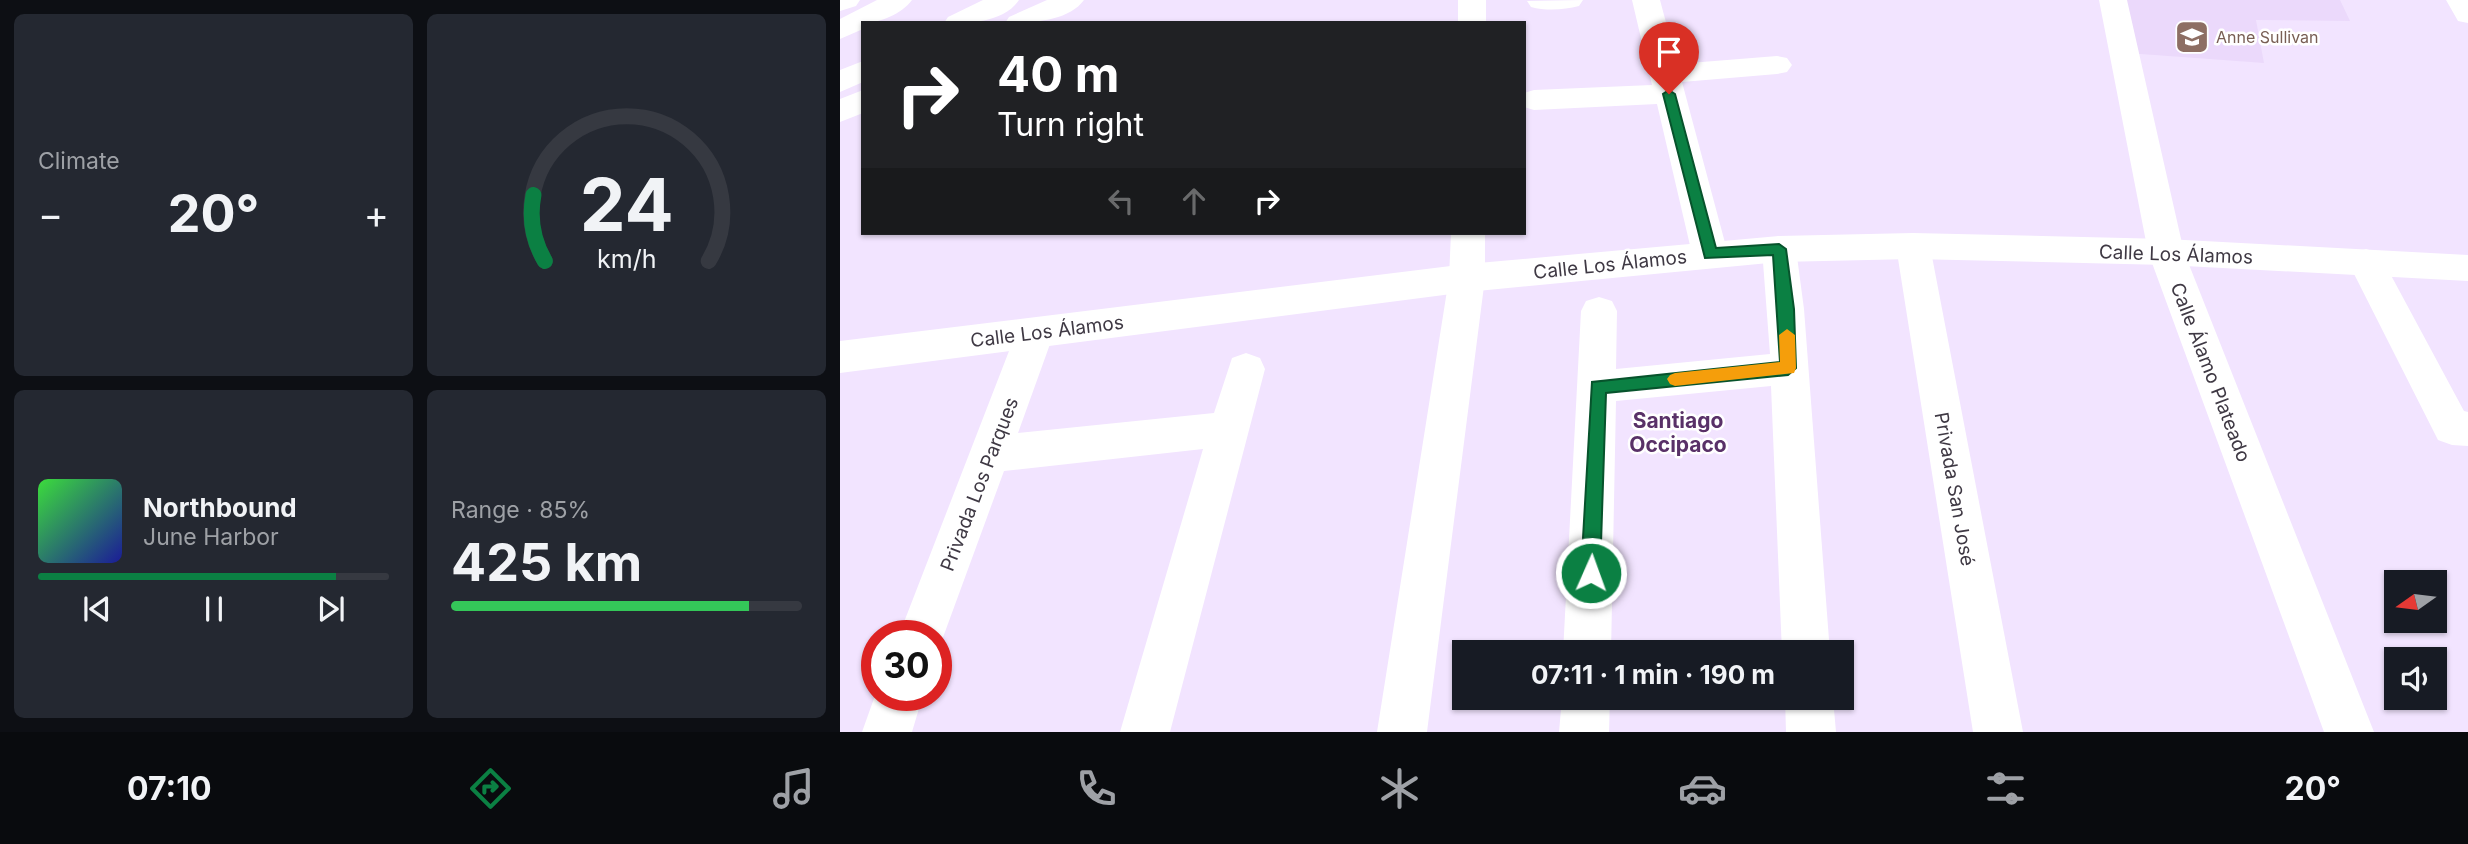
<!DOCTYPE html>
<html lang="en">
<head>
<meta charset="utf-8">
<style>
	body { margin:0; font-family:Inter,sans-serif; background:#242831; color:#f1f3f6; height:100vh; display:flex; flex-direction:column; font-size:26px; white-space:nowrap }
	* { box-sizing:border-box; margin:0 }
	p { font-size:23px; color:#9ea1a6 }
	.icon { flex:none; width:38px; height:38px; fill:none; stroke:currentColor; stroke-width:2; stroke-linecap:round; stroke-linejoin:round }
	.map { position:relative; flex:1; overflow:hidden }
	.side { display:flex; flex-direction:column; gap:14px; padding:14px; background:#0d0f14; width:840px }
	.side>* { flex:none }
	.hud { position:absolute; left:21px; top:21px; width:665px; height:214px; border-radius:0px; box-shadow:0 2px 5px #0004; background:#202124; color:#fff; overflow:hidden }
	.needle { width:46px; rotate:256deg }
	.fabs { position:absolute; left:1544px; top:570px; display:grid; gap:14px }
	.fabs a { display:grid; place-items:center; width:63px; height:63px; border-radius:0px; background:#171b24; box-shadow:0 2px 5px #0004; font-size:35px }
	.speed { position:absolute; left:21px; top:620px; display:flex; gap:14px; font-size:35px; font-weight:700; text-align:center }
	.speed>* { display:grid; place-content:center; width:91px; height:91px; border-radius:50%; background:#171b24; box-shadow:0 2px 5px #0004; line-height:1 }
	.speed .limit { border:10px solid #d22; background:#fff; color:#111 }
	.pin { position:absolute; display:grid; place-items:center; width:60px; height:60px; color:#fff; margin:-72px -30px; border-radius:50% 50% 50% 0; rotate:-45deg; box-shadow:0 0 7px #0007 }
	.pin .icon { rotate:45deg }
	.me { position:absolute; width:77px; margin:-38px; rotate:2deg; stroke-linejoin:round; filter:drop-shadow(0 0 5px #0008) }
	.turn { display:flex; align-items:center; gap:24px; height:147px; padding:0 21px; font-size:32px }
	.turn .icon { width:91px; height:91px; stroke-width:2.5 }
	.turn b { display:block; font-size:49px; line-height:60px }
	.lanes { display:flex; align-items:center; height:66px; padding:0 21px; background:#0003; justify-content:center; gap:35px; direction:ltr }
	.lanes .off { opacity:.35 }
	.big { font-size:52px; font-weight:700; line-height:1.1 }
	.side .tile { flex:1; display:flex; flex-direction:column; justify-content:center; gap:10px; min-width:0; padding:0 24px; border-radius:10px; background:#242831 }
	.side .dial { align-items:center; gap:0 }
	.dial svg { height:182px; overflow:visible; fill:none; stroke:#363941; stroke-width:7; stroke-linecap:round; text-anchor:middle }
	.dial text { fill:#f1f3f6; stroke:none }
	.song { display:flex; align-items:center; gap:21px }
	.cover { width:84px; height:84px; border-radius:10px; background:linear-gradient(135deg,hsl(120 70% 55%),hsl(240 70% 35%)) }
	.played { height:7px; border-radius:4px; background:linear-gradient(90deg,#0b8043 85%,#363941 85%) }
	.keys { display:flex; justify-content:space-around; direction:ltr }
	.heat { display:flex; justify-content:space-between; align-items:center; font-size:38px; direction:ltr }
	.charge { height:10px; border-radius:5px; background:linear-gradient(90deg,#34c759 85%,#363941 0) }
	.side .tiles { flex:1; display:grid; gap:14px; grid-template-columns:repeat(2,1fr) }
	.trip { position:absolute; left:612px; top:640px; width:402px; height:70px; border-radius:0px; background:#171b24; box-shadow:0 2px 5px #0004; font-weight:700; line-height:70px; text-align:center }
	.tab-bar { display:flex; height:112px; justify-content:space-around; align-items:center; background:#090b0e; color:#9ea1a6 }
	.tab-bar .icon { width:49px; height:49px }
	.tab-bar .active { color:#0b8043 }
	.tab-bar b { font-size:32px; color:#f1f3f6 }
	main { display:flex; flex:1; min-height:0 }
	.map>svg:first-child { display:block }
</style>
</head>
<body>
<main>
<section class="side">
<div class="tiles">
<div class="tile"><p>Climate</p>
<div class="heat"><a>−</a><b class="big">20°</b><a>+</a></div>
</div>
<div class="tile dial"><svg viewBox="0 0 100 80">
<path d="M14 69A42 42 0 1 1 86 69"/>
<path d="M14 69A42 42 0 0 1 9 40" stroke="#0b8043"/>
<text x="50" y="56" font-size="32" font-weight="700">24</text>
<text x="50" y="72" font-size="11">km/h</text>
</svg></div>
<div class="tile">
<div class="song"><i class="cover"></i><div><b>Northbound</b><p>June Harbor</p></div></div>
<div class="played"></div>
<div class="keys"><svg class="icon" aria-label="previous" viewBox="0 0 24 24"><path d="M18 5L8 12l10 7zM5 5v14"/></svg><svg class="icon" aria-label="pause" viewBox="0 0 24 24"><path d="M8 5v14M16 5v14"/></svg><svg class="icon" aria-label="next" viewBox="0 0 24 24"><path d="M6 5l10 7-10 7zM19 5v14"/></svg></div>
</div>
<div class="tile"><p>Range · 85%</p><b class="big">425 km</b><div class="charge"></div></div>
</div>
</section>
<div class="map">
<svg width="1628" height="732" viewBox="0 0 1628 732">
	<rect width="100%" height="100%" fill="#f2e4ff"/>
	<path fill="#ebd9fb" d="M1279,0H1500L1510,21L1416,20L1424,63L1287,53Z"/>
	<g fill="none" stroke-linecap="round" stroke-linejoin="round">
		<path fill="#fff" fill-rule="evenodd" d="M618,0H646V23H618Z
			M743,0L739,6C724,10 706,11 691,7L687,1Z
			M792,0H820L837,64L937,56L947,58L952,65L947,72L937,74L842,82L888,254L882,263L870,267L858,263L852,254L817,104L694,110L684,107V93L694,90L812,85Z
			M1259,0H1287L1344,252L1534,732H1484L1308,252Z
			M611,233H645V278L587,732H537L609,278Z
			M1073,233L1085,237L1090,246L1183,732H1133L1056,246L1061,237Z
			M939,236L951,240L956,249L964,309L990,653H942L931,386L776,401L771,653H723L741,311L746,301L759,297L772,301L777,311L776,369L930,354L922,249L927,240Z
			M1526,249L1539,253L1624,411L1628,412V446L1612,445L1598,440L1508,262L1513,253Z
			M195,318L208,322L214,333L178,433L374,413L392,358L406,353L420,358L425,369L330,732H280L363,449L164,471L98,651L96,652V635H59L176,333L182,322Z
			M37,690V695H83L72,732H22Z
			M722,698H770L769,732H719Z
			M945,698H993L996,732H946Z"/>
		<path fill="#fff" fill-rule="evenodd" d="M1073,233L1326,239L1628,255V281L1326,265L1073,259L939,262L627,292L0,373V341L627,264L939,236Z"/>
		<path fill="#fff" fill-rule="evenodd" d="M0,0H20L16,6L0,11Z
			M207,0H244C228,22 189,23 165,23L169,17Z
			M23,90V113L0,122V99Z"/>
		<path fill="#fff" fill-rule="evenodd" d="M37,0H72C62,14 39,23 23,23V29L0,39V19Z
			M143,0H179C163,23 129,23 104,23L108,17Z
			M1606,0H1628V23L1618,21Z
			M23,61V82L0,92V70Z"/>
	</g>
	<path fill="#0b8043" stroke="#07532c" stroke-width="2" d="M829,90L835,94L876,248L939,244L946,249L954,309L956,368L948,375L766,393L760,573L757,579L751,582L744,579L741,573L752,382L940,362L933,255L865,258L823,94Z"/>
	<path fill="#f59e0b" d="M947,329L955,335L956,368L954,373L835,386L830,384L827,379L830,375L835,373L940,362L939,335Z"/>
	<defs>
		<g id="school-square" transform="scale(1.75)"><rect x="-9" y="-9" width="18" height="18" rx="4" fill="#8d6e63" stroke="#fff"/><path d="M0-5L7-2L0 1L-7-2ZM-4 1L0 2.5L4 1V4Q0 6-4 4Z" fill="#fff"/></g>
	</defs>
	<g fill-rule="evenodd">
		<use href="#school-square" x="1352" y="37"/>
	</g>
	<g text-anchor="middle" stroke-width="5" stroke-linejoin="round" paint-order="stroke">
		<g font-size="16" fill="#785e54" stroke="#fff" text-anchor="start">
			<text x="1376" y="43">Anne Sullivan</text>
		</g>
		<g font-size="19" fill="#3f3944" stroke="#fff">
			<text transform="translate(1336 254) rotate(2)" y="7">Calle Los Álamos</text>
			<text transform="translate(770 264) rotate(-6)" y="7">Calle Los Álamos</text>
			<text transform="translate(207 331) rotate(-7)" y="7">Calle Los Álamos</text>
			<text transform="translate(1371 372) rotate(69)" y="7">Calle Álamo Plateado</text>
			<text transform="translate(139 484) rotate(-69)" y="7">Privada Los Parques</text>
			<text transform="translate(1115 489) rotate(80)" y="7">Privada San José</text>
		</g>
		<g font-size="21" font-weight="bold" fill="#593168" stroke="#fff">
			<text x="838" y="428">Santiago<tspan x="838" dy="24">Occipaco</tspan></text>
		</g>
	</g>
</svg>
<div class="fabs">
<a><svg class="needle" viewBox="-14 -14 28 28"><path d="M0-13l5 13h-10z" fill="#e53935"/><path d="M0 13l5-13h-10z" fill="#9ea1a6"/></svg></a>
<a><svg class="icon" aria-label="sound" viewBox="0 0 24 24"><path d="M4 9h4l5-4v14l-5-4H4zM17 9q2 3 0 6"/></svg></a>
</div>
<div class="speed"><div class="limit">30</div></div>
<div class="pin" style="left:829px;top:94px;background:#d93025"><svg class="icon" aria-label="arrive" viewBox="0 0 24 24"><path d="M6 21V4h12l-3 4 3 4H6"/></svg></div>
<svg class="me" style="left:751px;top:573px" viewBox="-20 -20 40 40"><circle r="17" fill="#0b8043" stroke="#fff" stroke-width="3"/><path d="M0-11L8 9 0 5-8 9z" fill="#fff"/></svg>
<div class="trip">07:11 · 1 min · 190 m</div>
<div class="hud">
<div class="turn"><svg class="icon" aria-label="right" viewBox="0 0 24 24"><path d="M7 20v-9h11M14 6l5 5-5 5"/></svg><div><b>40 m</b>Turn right</div></div>
<div class="lanes"><svg class="icon off" aria-label="left" viewBox="0 0 24 24"><path d="M17 20v-9H6M10 6l-5 5 5 5"/></svg><svg class="icon off" aria-label="ahead" viewBox="0 0 24 24"><path d="M12 20V5M6 11l6-6 6 6"/></svg><svg class="icon" aria-label="right" viewBox="0 0 24 24"><path d="M7 20v-9h11M14 6l5 5-5 5"/></svg></div>
</div>
</div>
</main>
<nav class="tab-bar">
<b>07:10</b>
<svg class="icon active" aria-label="directions" viewBox="0 0 24 24"><path d="M12 3l9 9-9 9-9-9zM9 14v-3h6M13 9l2 2-2 2"/></svg>
<svg class="icon" aria-label="music" viewBox="0 0 24 24"><path d="M9 18V5l10-2v13"/><circle cx="6" cy="18" r="3"/><circle cx="16" cy="16" r="3"/></svg>
<svg class="icon" aria-label="phone" viewBox="0 0 24 24"><path d="M5 4h4l2 5-3 2q2 4 5 5l2-3 5 2v4C11 20 4 13 5 4z"/></svg>
<svg class="icon" aria-label="climate" viewBox="0 0 24 24"><path d="M12 3v18M4 7l16 10M4 17L20 7"/></svg>
<svg class="icon" aria-label="car" viewBox="0 0 24 24"><path d="M5 17H2v-5l4-1 3-4h7l3 4 3 1v5h-3M9 17h6M6 11h13"/><circle cx="7" cy="17" r="2"/><circle cx="17" cy="17" r="2"/></svg>
<svg class="icon" aria-label="filters" viewBox="0 0 24 24"><path d="M4 7h16M4 17h16"/><circle cx="9" cy="7" r="2"/><circle cx="15" cy="17" r="2"/></svg>
<b>20°</b>
</nav>
</body>
</html>
